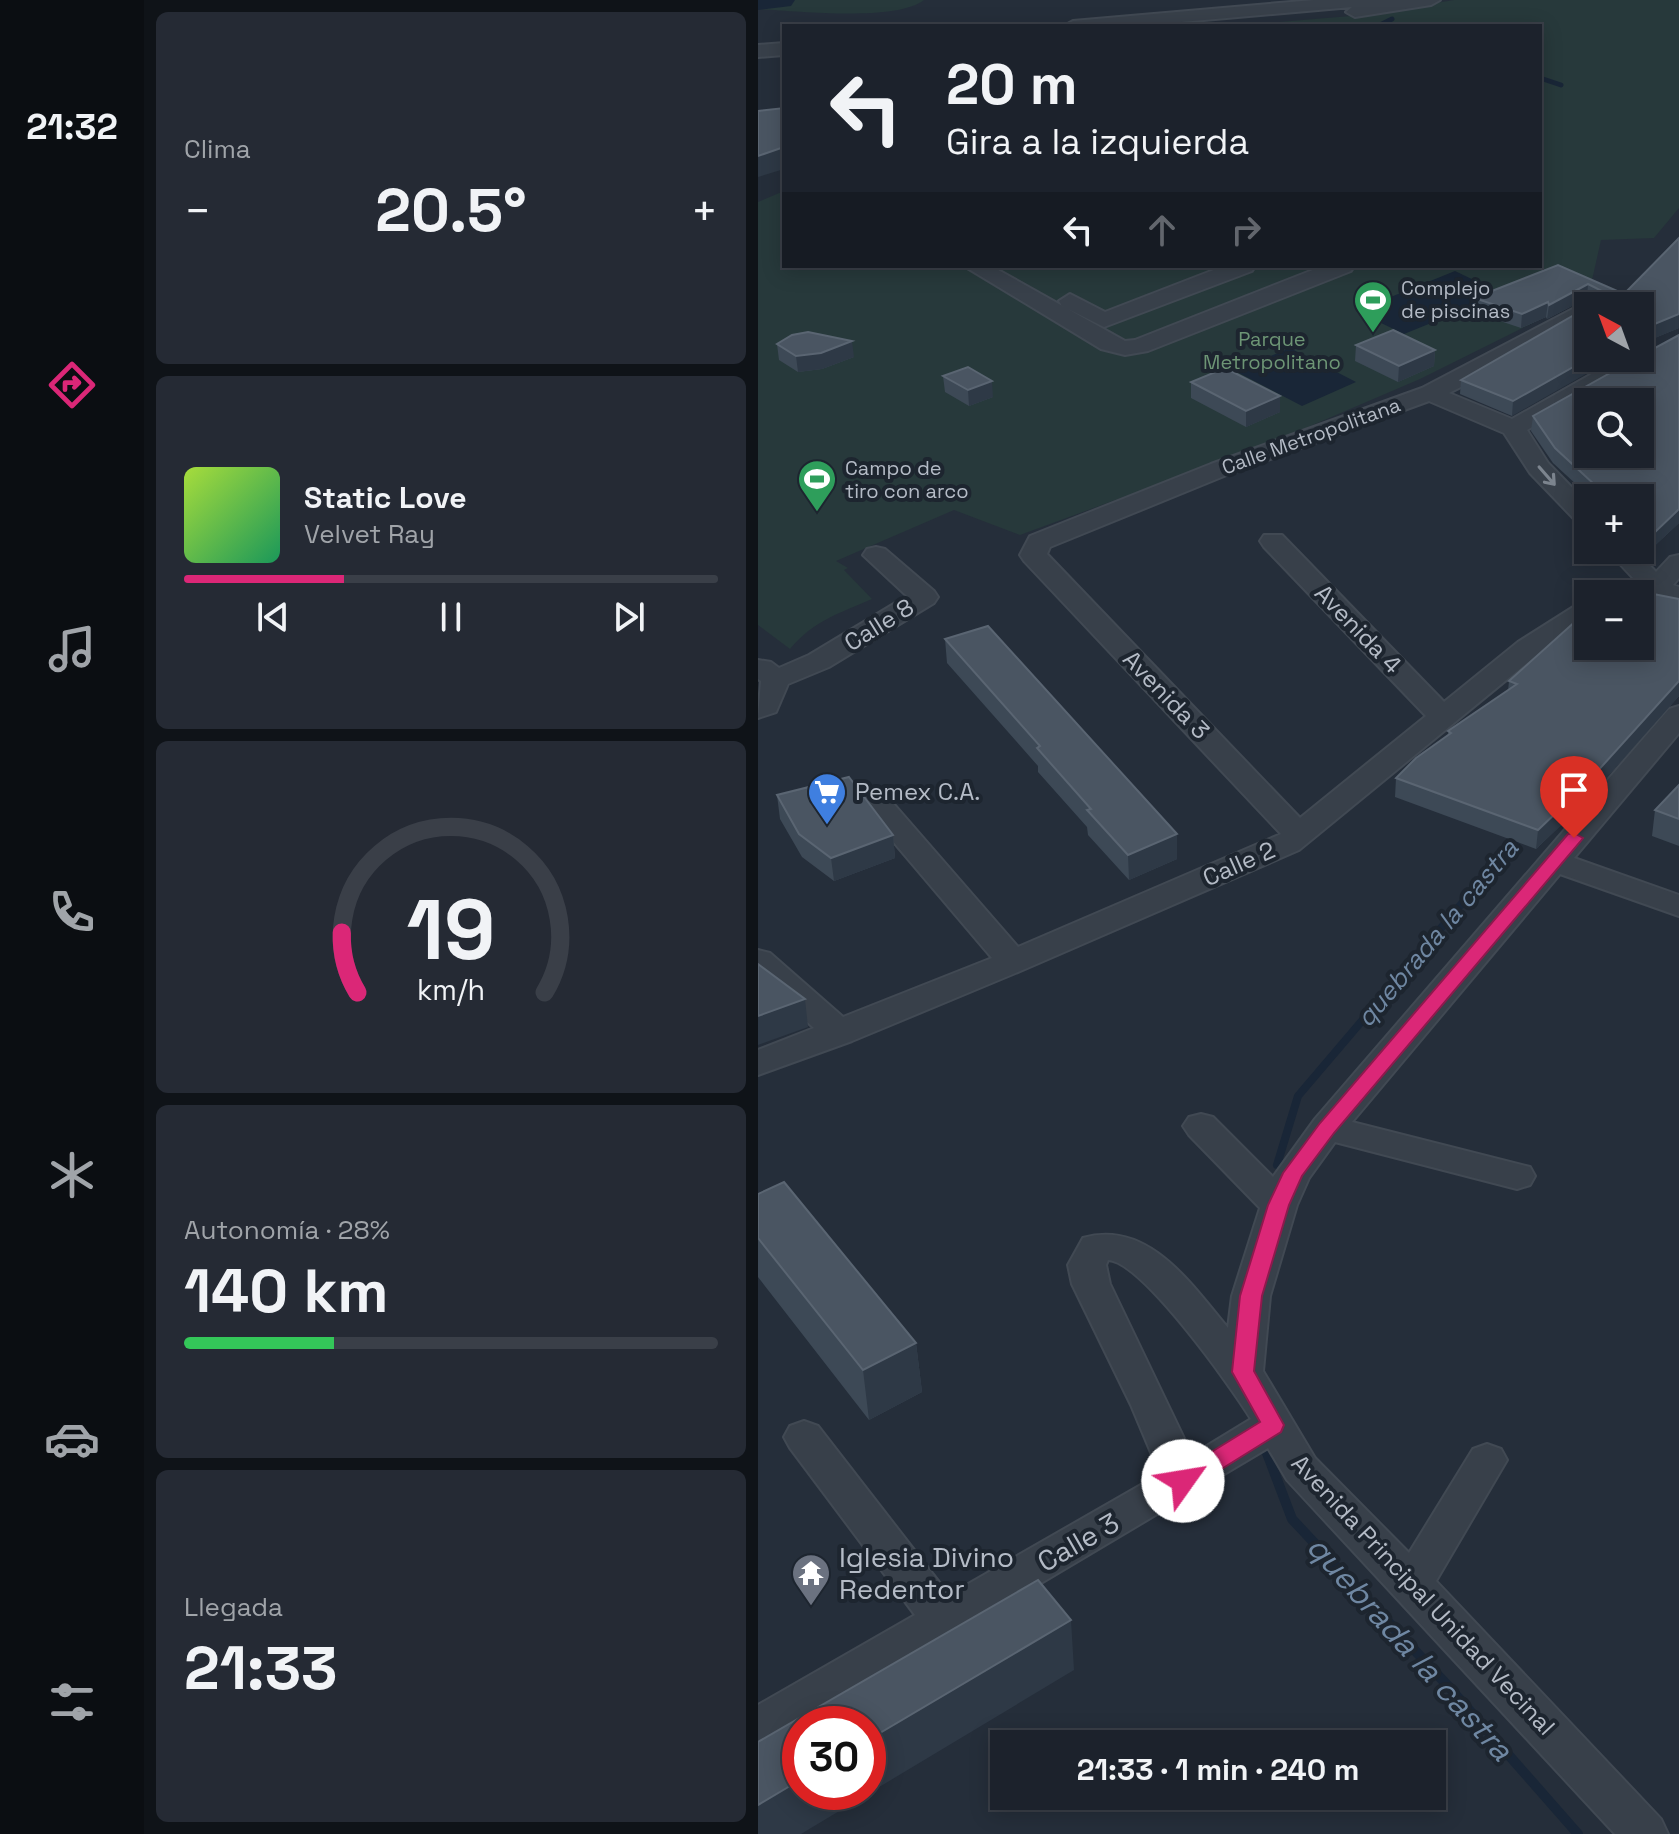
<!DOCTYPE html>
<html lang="es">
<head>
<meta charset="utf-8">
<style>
	body { margin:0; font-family:"Space Grotesk",sans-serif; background:#252a34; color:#f1f3f6; height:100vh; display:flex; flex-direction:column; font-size:30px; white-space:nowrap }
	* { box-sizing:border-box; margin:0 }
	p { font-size:26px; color:#a0a4a9 }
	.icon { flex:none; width:44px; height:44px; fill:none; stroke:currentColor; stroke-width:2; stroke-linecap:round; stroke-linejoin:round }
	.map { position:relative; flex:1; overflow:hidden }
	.drawer { display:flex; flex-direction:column; gap:12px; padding:12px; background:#0f1318; width:614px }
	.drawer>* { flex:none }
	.banner { position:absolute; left:24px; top:24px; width:760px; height:244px; border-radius:0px; box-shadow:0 4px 20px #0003,0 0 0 2px #3a3f48; background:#1c222c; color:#f1f3f6; overflow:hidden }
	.needle { width:52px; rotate:319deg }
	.buttons { position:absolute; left:816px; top:292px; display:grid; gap:16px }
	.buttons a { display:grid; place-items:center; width:80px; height:80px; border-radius:0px; background:#1c222c; box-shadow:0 4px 20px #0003,0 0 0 2px #3a3f48; font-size:40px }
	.speed { position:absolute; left:24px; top:1706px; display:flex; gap:16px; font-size:40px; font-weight:700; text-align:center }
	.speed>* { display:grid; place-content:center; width:104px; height:104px; border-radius:50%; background:#1c222c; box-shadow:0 4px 20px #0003,0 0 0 2px #3a3f48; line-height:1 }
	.speed .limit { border:12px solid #d22; background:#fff; color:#111 }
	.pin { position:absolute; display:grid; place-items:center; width:68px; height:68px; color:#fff; margin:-82px -34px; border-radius:50% 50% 50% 0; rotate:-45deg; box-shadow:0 0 8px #0007 }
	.pin .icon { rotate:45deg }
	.me { position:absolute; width:88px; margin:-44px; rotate:58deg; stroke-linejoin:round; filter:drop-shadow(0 0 6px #0008) }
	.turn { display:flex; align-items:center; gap:28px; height:168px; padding:0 32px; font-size:36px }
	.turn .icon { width:104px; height:104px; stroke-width:2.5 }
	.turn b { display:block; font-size:56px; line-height:68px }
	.lanes { display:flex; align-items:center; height:76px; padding:0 32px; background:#0003; justify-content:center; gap:40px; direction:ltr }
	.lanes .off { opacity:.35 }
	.big { font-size:60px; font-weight:700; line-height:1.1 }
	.drawer .widget { flex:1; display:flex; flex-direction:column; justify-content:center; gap:12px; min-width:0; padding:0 28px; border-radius:12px; background:#252a34 }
	.drawer .dial { align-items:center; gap:0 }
	.dial svg { height:208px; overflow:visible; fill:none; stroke:#3a3f48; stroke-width:7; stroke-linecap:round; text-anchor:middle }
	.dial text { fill:#f1f3f6; stroke:none }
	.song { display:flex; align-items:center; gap:24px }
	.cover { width:96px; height:96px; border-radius:12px; background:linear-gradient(135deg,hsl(80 70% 55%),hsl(150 70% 35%)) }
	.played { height:8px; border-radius:4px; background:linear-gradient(90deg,#db2777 30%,#3a3f48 30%) }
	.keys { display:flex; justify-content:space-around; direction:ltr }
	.heat { display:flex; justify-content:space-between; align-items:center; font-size:44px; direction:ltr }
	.charge { height:12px; border-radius:6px; background:linear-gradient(90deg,#34c759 28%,#3a3f48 0) }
	.trip { position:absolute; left:232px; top:1730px; width:456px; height:80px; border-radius:0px; background:#1c222c; box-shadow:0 4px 20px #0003,0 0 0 2px #3a3f48; font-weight:700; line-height:80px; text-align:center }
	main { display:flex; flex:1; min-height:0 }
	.tab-bar { display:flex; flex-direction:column; width:144px; justify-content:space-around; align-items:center; background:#0b0e12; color:#a0a4a9 }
	.tab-bar .icon { width:56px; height:56px }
	.tab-bar .selected { color:#db2777 }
	.tab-bar b { font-size:36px; color:#f1f3f6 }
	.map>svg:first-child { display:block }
</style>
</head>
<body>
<main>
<nav class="tab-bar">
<b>21:32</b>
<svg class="icon selected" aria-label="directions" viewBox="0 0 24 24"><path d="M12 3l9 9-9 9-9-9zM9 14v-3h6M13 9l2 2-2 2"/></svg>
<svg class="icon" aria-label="music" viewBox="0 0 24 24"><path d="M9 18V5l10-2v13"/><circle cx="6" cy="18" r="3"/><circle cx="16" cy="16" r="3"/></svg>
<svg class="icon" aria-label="phone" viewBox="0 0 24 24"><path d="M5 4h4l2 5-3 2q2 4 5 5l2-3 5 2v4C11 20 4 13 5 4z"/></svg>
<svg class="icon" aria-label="climate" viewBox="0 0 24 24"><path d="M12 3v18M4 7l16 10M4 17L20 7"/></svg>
<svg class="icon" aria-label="car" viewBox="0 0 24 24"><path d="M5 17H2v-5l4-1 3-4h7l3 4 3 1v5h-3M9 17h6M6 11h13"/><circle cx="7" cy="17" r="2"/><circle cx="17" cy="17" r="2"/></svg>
<svg class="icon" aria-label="filters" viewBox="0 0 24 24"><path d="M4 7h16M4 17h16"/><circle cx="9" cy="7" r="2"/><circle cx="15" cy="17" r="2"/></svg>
</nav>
<section class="drawer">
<div class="widget"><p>Clima</p>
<div class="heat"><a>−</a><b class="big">20.5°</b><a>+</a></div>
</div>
<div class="widget">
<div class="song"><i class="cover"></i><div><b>Static Love</b><p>Velvet Ray</p></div></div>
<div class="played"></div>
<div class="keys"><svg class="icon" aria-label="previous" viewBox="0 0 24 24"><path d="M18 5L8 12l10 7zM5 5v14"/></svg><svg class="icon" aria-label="pause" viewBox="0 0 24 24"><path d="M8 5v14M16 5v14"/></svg><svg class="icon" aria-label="next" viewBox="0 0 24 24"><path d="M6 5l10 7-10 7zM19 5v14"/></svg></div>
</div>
<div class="widget dial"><svg viewBox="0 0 100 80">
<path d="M14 69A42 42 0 1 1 86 69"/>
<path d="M14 69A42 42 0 0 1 8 46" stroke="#db2777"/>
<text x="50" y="56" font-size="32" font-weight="700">19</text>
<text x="50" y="72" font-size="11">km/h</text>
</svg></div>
<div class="widget"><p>Autonomía · 28%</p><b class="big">140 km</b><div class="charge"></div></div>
<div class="widget"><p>Llegada</p><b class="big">21:33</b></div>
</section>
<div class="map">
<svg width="921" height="1834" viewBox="0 0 921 1834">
	<rect width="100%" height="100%" fill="#252e3a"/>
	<path fill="#27393b" d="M0,0H166C138,22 38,11 0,9Z
		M696,0H921V208L896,238L843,240L832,289L823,299L662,379L510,444L262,535L196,510L78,561L90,568L86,570L114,599C82,613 55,621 32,649L0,625V202L26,191V266H782V26H473L605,15Z"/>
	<path fill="#192637" d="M697,271L745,294L646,334L598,311Z
		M532,348L598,382L544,406L477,371Z"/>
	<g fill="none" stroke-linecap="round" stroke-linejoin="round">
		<path stroke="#192637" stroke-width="5" d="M620,26L634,19
			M782,78L803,85"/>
		<path stroke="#192637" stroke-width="8" d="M519,1165L540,1096L763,834"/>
		<path stroke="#192637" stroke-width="10" d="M507,1448L534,1519L691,1687L820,1834"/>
		<path fill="#192637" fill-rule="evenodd" d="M0,0H37L33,6L0,10Z"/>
		<g stroke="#414953" stroke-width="4">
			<path id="minor" d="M556,0H682L673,5L597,17L588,12L594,7L378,26H306L315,21Z
				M26,43V55L0,57V45Z
				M206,266H233L367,341L377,340L565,266H596L593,271L390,351L367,355L343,349Z
				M466,266H497L494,271L346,327L304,306L301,301L312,294L347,312Z
				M830,301L840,306H830V317L770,353L691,393L754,419L862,358H882V352L887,353L891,358L887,363L769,430L790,463L830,504V527L821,524L772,473L746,433L671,401L471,474L292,547L289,554L542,818L668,716L506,547L502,541L506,535H524L686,702L760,642L820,604L830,602V622L780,654L541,850L267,969L94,1041L0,1075V1050L56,1028L0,978V950L12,953L85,1017L234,958L105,806L101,800L105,794L116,791L127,794L260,947L523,834L266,561L262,555L272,536L453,464L664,388Z
				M118,547L127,549L176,591L180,597L176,603L71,667L30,684L18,712L0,718L3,681L0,679V660L13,662L21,668L51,655L149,596L105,555L109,549Z
				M849,550H877L898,572L912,557L921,555V578L915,585L921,587V605L889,593Z
				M921,706V733L816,858L921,895V916L802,874L594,1122L772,1167L777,1176L772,1185L759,1189L577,1142L551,1178L539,1205L512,1296L505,1371L557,1458L651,1553L715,1449L729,1444L743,1449L749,1460L678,1581L903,1819L910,1834H857L529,1480L510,1448L16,1742L0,1748V1705L157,1615L32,1448L26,1437L32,1426L46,1421L60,1426L191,1595L402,1474L373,1405L314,1284L310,1265L325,1238C390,1219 433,1284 470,1328L474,1296L502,1208L431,1135L425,1126L431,1117L443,1114L455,1117L515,1177L557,1119L911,709ZM350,1260C384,1261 474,1388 493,1419L434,1455L352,1284L348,1265Z"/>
		</g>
		<use href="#minor" fill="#38404a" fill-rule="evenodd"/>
	</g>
	<path fill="#3d4956" d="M921,238V328L882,344V306H832L833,305L834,301L829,298L789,319L788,317L763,328L715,312L716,298L800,265L866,294Z
		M830,307L754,416L702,394L703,380Z
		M921,335V523L891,551L882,543V498H833L795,463L773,431L775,416Z
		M19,344L96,357L64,369L40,372L21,360Z
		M598,345L677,350L676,366L640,382L597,361Z
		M185,376L235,397L211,406L187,392Z
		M433,382L522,412L488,427L433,398Z
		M921,599V696L825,804L778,849L637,797L638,778L690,735V731L750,691L751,681Z
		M187,639L419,859L371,880L330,835L329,827L280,772V766L189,663Z
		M921,785V846L894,836L897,810Z
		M19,795L135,835L137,858L76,881L44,857L22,819Z
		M0,1194L158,1343L164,1392L111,1420L0,1277Z"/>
	<path fill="#2e3946" d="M26,147V169L0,177V156Z
		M830,284L829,298L789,319L791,305Z
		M790,302L788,317L763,328L764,314Z
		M921,314V328L882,344V330Z
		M94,341L96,357L64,369L40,372L38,356Z
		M677,350L676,366L640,382L641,366Z
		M831,358H856L754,416L755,401Z
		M234,381L235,397L211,406L210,390Z
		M522,396V412L488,427V411Z
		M921,509V523L891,551L893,536Z
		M921,681V696L825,804L778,849L780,830Z
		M419,834V859L371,880L370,855Z
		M135,835L137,858L76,881L73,858Z
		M47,999L50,1027L0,1045V1016Z
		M158,1343L164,1392L111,1420L105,1370Z
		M313,1620L316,1670L43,1834H0V1805L42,1780V1792H110V1740Z"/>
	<path fill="#4a5562" stroke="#5a6572" stroke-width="2" fill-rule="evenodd" d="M26,108V147L0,156V111Z
		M921,238V314L882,330V332V306H832L833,305L834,295H841L844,291L830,284L791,305L790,302L764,314L716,298L800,265L866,294Z
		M830,307V358H831L755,401L703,380Z
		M635,330L677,350L641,366L598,345Z
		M50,332L94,341L63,353L38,356L19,344L34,335Z
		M921,335V509L893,536L882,526V498H851L797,448L775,416L879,358H882V356ZM830,402H882V454H830Z
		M210,367L234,381L210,390L185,376Z
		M467,368L522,396L488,411L433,382Z
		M875,590L921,599V681L827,785L780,830L638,778L658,758L693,733L690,731L759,684L751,681L830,610V646H882V594H866Z
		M230,626L419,834L370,855L329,810L333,809L279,748L282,746L187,639Z
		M91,777L135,835L73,858L41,834L19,795Z
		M921,785V819L897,810Z
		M0,964L47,999L0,1016Z
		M26,1182L158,1343L105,1370L0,1238V1194Z
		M280,1580L313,1620L110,1740V1724H42V1780L0,1805V1742Z"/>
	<defs><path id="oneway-shaft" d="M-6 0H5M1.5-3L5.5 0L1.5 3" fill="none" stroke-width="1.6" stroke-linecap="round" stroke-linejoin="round" transform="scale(2)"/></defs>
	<use stroke="#7c848e" href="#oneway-shaft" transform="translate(789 476) rotate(49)"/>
	<path fill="#db2777" stroke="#8e194d" stroke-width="2" d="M816,833L825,838L822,842L576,1133L544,1176L531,1205L504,1296L496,1371L526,1425L523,1432L433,1488L425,1490L416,1488L413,1481L416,1475L502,1422L474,1372L482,1296L510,1205L525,1173L562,1123L810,834Z"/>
	<defs>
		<g id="stadium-pin" transform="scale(2)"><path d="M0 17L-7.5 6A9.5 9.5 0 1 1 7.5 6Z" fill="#2e9e5b" stroke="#1d252f"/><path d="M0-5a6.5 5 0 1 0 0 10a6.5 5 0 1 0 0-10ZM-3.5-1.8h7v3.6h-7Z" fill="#fff"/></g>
		<g id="supermarket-pin" transform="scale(2)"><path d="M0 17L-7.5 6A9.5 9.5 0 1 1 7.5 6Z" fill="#3f7fe0" stroke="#1d252f"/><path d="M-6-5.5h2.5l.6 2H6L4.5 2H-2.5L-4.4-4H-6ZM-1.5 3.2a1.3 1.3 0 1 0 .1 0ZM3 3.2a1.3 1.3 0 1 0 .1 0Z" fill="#fff"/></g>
		<g id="temple-pin" transform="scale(2)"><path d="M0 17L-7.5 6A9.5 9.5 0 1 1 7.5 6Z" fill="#6b7280" stroke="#1d252f"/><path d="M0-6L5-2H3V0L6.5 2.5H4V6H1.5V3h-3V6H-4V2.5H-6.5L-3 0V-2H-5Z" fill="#fff"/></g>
	</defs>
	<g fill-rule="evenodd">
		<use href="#stadium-pin" x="615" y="300"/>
		<use href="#stadium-pin" x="59" y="479"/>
		<use href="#supermarket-pin" x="69" y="792"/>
		<use href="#temple-pin" x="53" y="1573"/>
	</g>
	<g text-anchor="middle" stroke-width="8" stroke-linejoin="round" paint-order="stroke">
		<g font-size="20" fill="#b4bbc6" stroke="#1d252f" text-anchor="start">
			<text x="643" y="295">Complejo<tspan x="643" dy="23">de piscinas</tspan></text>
			<text x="87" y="475">Campo de<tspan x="87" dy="23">tiro con arco</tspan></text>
		</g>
		<g font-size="20" fill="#6d9575" stroke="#1d252f">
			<text x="514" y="346">Parque<tspan x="514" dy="23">Metropolitano</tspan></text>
		</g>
		<g font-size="20" fill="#b4bbc6" stroke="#1d252f">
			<text transform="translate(553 436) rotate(-20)" y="7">Calle Metropolitana</text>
		</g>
		<g font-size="24" fill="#b4bbc6" stroke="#1d252f">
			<text transform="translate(121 625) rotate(-32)" y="8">Calle 8</text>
			<text transform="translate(600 629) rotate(46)" y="8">Avenida 4</text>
			<text transform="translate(408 695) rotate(46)" y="8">Avenida 3</text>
			<text transform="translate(481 864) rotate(-24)" y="8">Calle 2</text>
			<text transform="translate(665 1595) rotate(47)" y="8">Avenida Principal Unidad Vecinal</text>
		</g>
		<g font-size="24" fill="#b4bbc6" stroke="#1d252f" text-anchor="start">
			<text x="97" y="800">Pemex C.A.</text>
		</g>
		<g font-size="26" font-style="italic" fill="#6f87a2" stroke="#1d252f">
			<text transform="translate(679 933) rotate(-50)" y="9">quebrada la castra</text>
		</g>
		<g font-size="28" fill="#b4bbc6" stroke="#1d252f">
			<text transform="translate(320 1542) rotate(-30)" y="10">Calle 3</text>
		</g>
		<g font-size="28" fill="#b4bbc6" stroke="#1d252f" text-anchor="start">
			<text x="81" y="1567">Iglesia Divino<tspan x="81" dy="32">Redentor</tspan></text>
		</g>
		<g font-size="32" font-style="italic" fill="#6f87a2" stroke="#1d252f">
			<text transform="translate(652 1648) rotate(48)" y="11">quebrada la castra</text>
		</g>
	</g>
</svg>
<div class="buttons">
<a><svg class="needle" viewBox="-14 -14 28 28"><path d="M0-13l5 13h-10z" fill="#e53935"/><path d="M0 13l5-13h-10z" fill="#a0a4a9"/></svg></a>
<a><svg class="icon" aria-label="search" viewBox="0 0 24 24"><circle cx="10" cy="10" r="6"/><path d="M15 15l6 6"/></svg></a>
<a>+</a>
<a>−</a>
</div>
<div class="speed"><div class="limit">30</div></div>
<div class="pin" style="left:816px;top:838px;background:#d93025"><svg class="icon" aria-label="arrive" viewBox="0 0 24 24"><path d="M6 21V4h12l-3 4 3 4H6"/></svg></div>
<svg class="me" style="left:425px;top:1481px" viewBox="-20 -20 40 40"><circle r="19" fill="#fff"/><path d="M0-13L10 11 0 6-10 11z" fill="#db2777"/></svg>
<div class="trip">21:33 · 1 min · 240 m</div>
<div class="banner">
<div class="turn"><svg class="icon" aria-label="left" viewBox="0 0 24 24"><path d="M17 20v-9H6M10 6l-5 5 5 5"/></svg><div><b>20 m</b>Gira a la izquierda</div></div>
<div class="lanes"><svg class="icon" aria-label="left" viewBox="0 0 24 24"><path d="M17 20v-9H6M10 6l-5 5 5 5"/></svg><svg class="icon off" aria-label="ahead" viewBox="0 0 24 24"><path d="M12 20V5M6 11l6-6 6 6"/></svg><svg class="icon off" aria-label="right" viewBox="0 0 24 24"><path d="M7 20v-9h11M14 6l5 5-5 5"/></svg></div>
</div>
</div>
</main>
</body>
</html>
